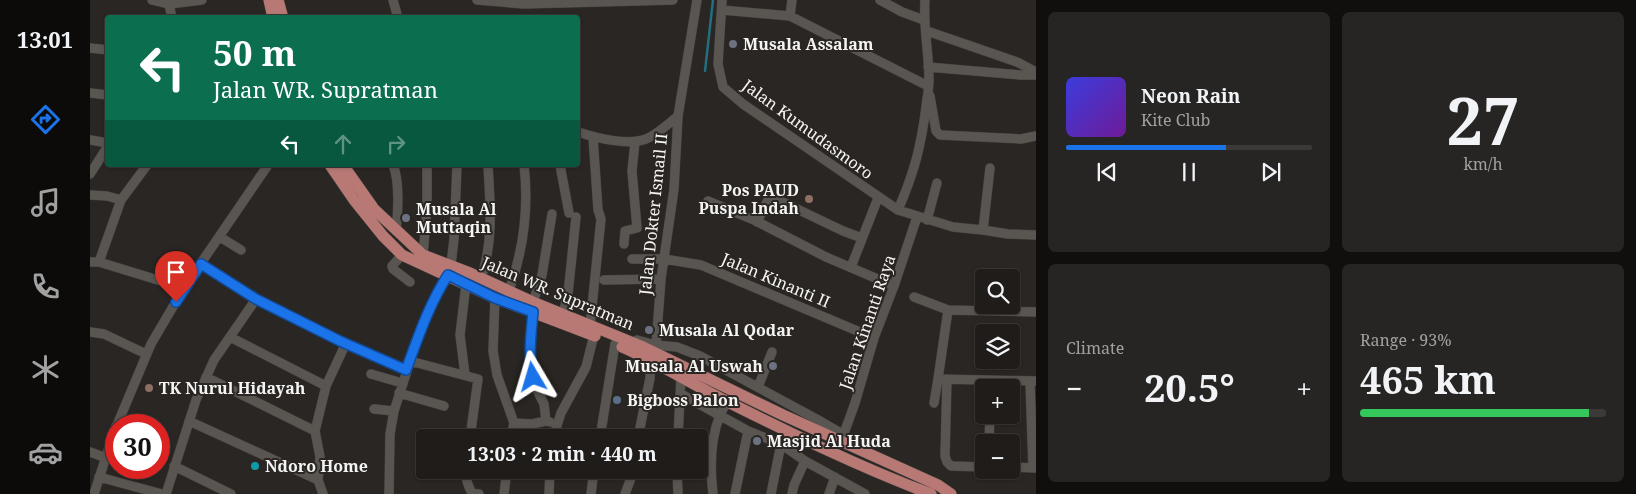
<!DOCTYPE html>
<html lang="en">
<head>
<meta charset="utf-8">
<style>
	body { margin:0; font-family:"Noto Serif",serif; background:#272523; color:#f1f3f6; height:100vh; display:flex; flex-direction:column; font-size:19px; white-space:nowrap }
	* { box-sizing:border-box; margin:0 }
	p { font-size:16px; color:#a1a1a2 }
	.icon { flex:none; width:28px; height:28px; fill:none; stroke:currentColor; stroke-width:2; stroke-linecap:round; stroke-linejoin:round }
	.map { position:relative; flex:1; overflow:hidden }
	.side { display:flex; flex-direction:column; gap:12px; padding:12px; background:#110f0e; width:600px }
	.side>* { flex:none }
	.banner { position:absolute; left:15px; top:15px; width:475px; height:152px; border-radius:5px; box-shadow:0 1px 4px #0004,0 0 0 1px #3c3a39; background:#0b6e4f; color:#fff; overflow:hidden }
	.buttons { position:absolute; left:885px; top:269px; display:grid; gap:10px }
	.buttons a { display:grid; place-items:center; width:45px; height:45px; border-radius:5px; background:#1f1c1a; box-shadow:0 1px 4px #0004,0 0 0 1px #3c3a39; font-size:25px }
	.speed { position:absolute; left:15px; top:414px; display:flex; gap:10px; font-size:25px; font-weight:700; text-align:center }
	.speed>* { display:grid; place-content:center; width:65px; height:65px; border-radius:50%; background:#1f1c1a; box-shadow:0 1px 4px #0004,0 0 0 1px #3c3a39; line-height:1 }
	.speed .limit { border:8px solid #d22; background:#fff; color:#111 }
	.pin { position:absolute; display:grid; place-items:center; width:42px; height:42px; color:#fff; margin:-51px -21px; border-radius:50% 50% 50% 0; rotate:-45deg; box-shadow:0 0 5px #0007 }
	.pin .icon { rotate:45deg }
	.me { position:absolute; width:55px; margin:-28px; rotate:353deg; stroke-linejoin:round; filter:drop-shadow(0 0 4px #0008) }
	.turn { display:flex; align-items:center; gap:18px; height:105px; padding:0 25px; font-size:22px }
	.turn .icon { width:65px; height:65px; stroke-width:2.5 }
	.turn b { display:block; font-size:35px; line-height:42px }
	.lanes { display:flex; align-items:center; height:48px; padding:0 25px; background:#0003; justify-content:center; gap:25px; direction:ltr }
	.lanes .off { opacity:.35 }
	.big { font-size:38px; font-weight:700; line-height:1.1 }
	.side .card { flex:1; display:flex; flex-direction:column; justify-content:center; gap:8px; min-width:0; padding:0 18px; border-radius:8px; background:#272523 }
	.side .dial { align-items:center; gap:0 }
	.dial b { font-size:65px; line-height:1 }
	.song { display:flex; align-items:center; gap:15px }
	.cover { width:60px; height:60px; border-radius:8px; background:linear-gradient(135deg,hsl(240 70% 55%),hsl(280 70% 35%)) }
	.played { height:5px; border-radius:2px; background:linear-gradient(90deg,#1a73e8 65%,#3c3a39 65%) }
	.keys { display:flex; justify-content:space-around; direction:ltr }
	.heat { display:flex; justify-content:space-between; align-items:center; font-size:28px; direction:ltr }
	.charge { height:8px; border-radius:4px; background:linear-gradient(90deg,#34c759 93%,#3c3a39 0) }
	.side .tiles { flex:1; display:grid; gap:12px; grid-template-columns:repeat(2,1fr) }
	.trip { position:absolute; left:326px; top:429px; width:292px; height:50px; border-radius:5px; background:#1f1c1a; box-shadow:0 1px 4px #0004,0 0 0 1px #3c3a39; font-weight:700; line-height:50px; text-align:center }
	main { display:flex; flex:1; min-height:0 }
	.tab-bar { display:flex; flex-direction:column; width:90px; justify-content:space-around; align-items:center; background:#0c0b0a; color:#a1a1a2 }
	.tab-bar .icon { width:35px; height:35px }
	.tab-bar .selected { color:#1a73e8 }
	.tab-bar b { font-size:22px; color:#f1f3f6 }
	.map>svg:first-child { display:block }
</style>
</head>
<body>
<main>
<nav class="tab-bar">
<b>13:01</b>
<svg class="icon selected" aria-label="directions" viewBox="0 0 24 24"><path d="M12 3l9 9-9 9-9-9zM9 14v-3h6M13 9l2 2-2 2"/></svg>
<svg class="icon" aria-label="music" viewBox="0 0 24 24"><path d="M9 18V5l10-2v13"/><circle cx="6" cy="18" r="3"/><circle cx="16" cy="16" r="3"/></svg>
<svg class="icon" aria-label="phone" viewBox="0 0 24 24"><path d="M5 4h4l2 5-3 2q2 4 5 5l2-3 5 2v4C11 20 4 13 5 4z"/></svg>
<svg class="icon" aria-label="climate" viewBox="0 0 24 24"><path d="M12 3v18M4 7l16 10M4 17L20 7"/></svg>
<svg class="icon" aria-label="car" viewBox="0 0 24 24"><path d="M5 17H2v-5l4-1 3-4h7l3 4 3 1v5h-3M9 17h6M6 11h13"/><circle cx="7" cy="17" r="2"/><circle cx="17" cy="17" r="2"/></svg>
</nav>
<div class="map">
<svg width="946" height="494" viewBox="0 0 946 494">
	<rect width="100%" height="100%" fill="#292623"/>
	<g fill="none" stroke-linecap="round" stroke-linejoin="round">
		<path stroke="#236e7f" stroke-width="2.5" d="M615,71L623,0"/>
		<g stroke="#44413f" stroke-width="10">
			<path id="minor" d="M62,0L79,4L112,0
				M303,0L308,18
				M387,0L434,4L583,0
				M632,0L628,64L633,87L653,104L808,210L863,227L893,230L918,234L946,235
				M790,0L812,12L834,20
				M79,4L82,18
				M632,10L700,16L838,86
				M700,16L702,0
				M837,31L927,62L946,72
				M0,48L18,50
				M838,67L930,75H946
				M0,93L18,95
				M840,96L846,131L850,135L931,139L946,136
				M488,132C506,138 538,146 556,139C568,134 578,124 588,116
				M0,140L18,143
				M303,165C310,181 308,214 306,231
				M470,165L479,213
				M0,174L18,146
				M0,195L17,196L31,200
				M618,201L664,220L736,257L804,286
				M808,210C824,173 831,147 836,107C837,98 839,89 839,80C839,53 833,27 835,0
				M837,220L847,183
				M667,222L680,196L753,231L772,238
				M893,230L900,168
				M130,237L151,250
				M534,244L535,231L547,228L542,171L545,142
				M312,255L302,266L303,269L320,282
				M333,255L337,208V165
				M542,259H574L611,265L784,338
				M0,262H9L94,288
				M9,262L31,200L57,165
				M111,264L166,299L250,341L316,370
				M761,267L788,198
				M391,278C404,242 400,202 398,165
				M514,280L571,279
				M419,291C433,251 439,207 434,165
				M824,297L858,310L946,312
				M405,298L403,351L407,375L424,423L421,438
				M443,302L452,275L462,214
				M858,310L848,379L946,381
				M443,312L440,342L441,366L446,388L454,404L456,421
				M473,314L478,294L486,217
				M500,326L511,219L508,210L503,137
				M0,332L14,334L56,354
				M140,337L236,386
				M547,340L566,345L587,347L610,356L730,421L766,442
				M566,345L571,279L584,189L588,116L607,0
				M320,361L388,379L380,438
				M281,374L312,383
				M375,375L370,335L376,284
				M116,377L225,431
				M857,379L855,456L857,462L861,466L894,467
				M940,381L943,468
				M668,387L682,352
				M309,393L354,406
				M591,394L658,431L691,444L715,461L775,494
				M844,403L848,379
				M284,409L304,411
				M99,421L228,480
				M424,423L442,424L456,421L460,422
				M27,425L61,344L94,288L178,165
				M753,436L765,403L784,338L804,286L827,217
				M463,438L471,413L496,367L504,335
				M510,438L525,344
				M548,438L560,378L561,361
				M588,438L591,376
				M899,442L900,415
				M0,452L16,458
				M84,466L141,494
				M921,467L946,468
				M375,470C376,478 378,488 383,494H389
				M422,470L440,472
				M587,470L588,494
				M9,477L72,494
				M4,494L26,426
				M76,494L106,400L124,360L166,299
				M233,494L228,480L230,457L225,431L236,386L256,343
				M299,494L300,434L304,411L329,334L361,265L364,239L367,165
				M414,494L417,470
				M459,494L460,470
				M501,494L504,470
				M535,494L544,470
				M623,494C620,469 620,440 630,415C632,409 637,404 640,398
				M645,494L658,431
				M681,494L691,444
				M702,494L704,485L715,461
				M739,494L745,477"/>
		</g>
		<g stroke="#44413f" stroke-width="12">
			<path id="major" d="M179,0L183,18
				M188,0L193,18
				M240,165L264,200L293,236L312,255L405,298L505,336
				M253,165L284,209L333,255L380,273L443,302L551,346L693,415L848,485L861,494
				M532,347C569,363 603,385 640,403C706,436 772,468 841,494"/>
		</g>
		<use href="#minor" stroke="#595652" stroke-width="9"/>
		<use href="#major" stroke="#b87974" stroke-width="11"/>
	</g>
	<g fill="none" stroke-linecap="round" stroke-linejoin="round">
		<g stroke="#114b97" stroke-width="12">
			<path id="route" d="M86,302L111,264L166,299L250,341L316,370C328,338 339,304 358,275L405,298L443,312C441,334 438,355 443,377"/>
		</g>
		<use href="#route" stroke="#1a73e8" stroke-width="9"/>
	</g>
	<g fill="#6b7280" stroke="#292623" stroke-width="2">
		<circle cx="643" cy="44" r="5"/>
		<circle cx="316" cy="218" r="5"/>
		<circle cx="559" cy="330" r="5"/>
		<circle cx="683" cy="366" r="5"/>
		<circle cx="667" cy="441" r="5"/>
	</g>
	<g fill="#8d6e63" stroke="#292623" stroke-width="2">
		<circle cx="719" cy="199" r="5"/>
		<circle cx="59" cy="388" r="5"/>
	</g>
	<circle fill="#5c6f8a" stroke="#292623" stroke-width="2" cx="527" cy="400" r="5"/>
	<circle fill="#0f9aa8" stroke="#292623" stroke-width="2" cx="165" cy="466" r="5"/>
	<g text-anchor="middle" stroke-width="4" stroke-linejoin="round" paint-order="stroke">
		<g font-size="16" font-weight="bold" fill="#f6f4f2" stroke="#292623" text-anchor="start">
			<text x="653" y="50">Musala Assalam</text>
			<text x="709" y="196" text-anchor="end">Pos PAUD<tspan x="709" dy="18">Puspa Indah</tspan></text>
			<text x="326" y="215">Musala Al<tspan x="326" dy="18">Muttaqin</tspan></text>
			<text x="569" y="336">Musala Al Qodar</text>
			<text x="673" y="372" text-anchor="end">Musala Al Uswah</text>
			<text x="69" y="394">TK Nurul Hidayah</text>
			<text x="537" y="406">Bigboss Balon</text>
			<text x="677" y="447">Masjid Al Huda</text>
			<text x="175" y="472">Ndoro Home</text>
		</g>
		<g font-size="16" fill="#f6f4f2" stroke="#292623">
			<text transform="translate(718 129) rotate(36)" y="6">Jalan Kumudasmoro</text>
			<text transform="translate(563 214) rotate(-84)" y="6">Jalan Dokter Ismail II</text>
			<text transform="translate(686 280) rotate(23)" y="6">Jalan Kinanti II</text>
			<text transform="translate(468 293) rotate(23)" y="6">Jalan WR. Supratman</text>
			<text transform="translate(777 322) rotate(-71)" y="6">Jalan Kinanti Raya</text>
		</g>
	</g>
</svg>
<div class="buttons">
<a><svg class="icon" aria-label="search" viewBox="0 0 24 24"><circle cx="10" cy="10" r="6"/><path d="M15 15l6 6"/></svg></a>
<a><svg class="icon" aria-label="layers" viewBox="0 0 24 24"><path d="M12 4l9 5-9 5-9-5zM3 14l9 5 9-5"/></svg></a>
<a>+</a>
<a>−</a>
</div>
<div class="speed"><div class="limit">30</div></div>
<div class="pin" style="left:86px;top:302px;background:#d93025"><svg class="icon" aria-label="arrive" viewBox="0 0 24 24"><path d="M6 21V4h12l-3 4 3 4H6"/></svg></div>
<svg class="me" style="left:443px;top:377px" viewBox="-20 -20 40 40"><path d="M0-17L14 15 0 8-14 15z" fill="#1a73e8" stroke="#fff" stroke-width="4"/></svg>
<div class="trip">13:03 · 2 min · 440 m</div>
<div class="banner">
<div class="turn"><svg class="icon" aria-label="left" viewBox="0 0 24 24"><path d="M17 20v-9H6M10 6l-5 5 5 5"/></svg><div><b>50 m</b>Jalan WR. Supratman</div></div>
<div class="lanes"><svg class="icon" aria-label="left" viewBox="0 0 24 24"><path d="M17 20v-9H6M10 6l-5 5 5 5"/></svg><svg class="icon off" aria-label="ahead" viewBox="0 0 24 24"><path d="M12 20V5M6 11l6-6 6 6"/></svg><svg class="icon off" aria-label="right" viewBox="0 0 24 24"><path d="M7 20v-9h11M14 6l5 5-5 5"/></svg></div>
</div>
</div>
<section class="side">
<div class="tiles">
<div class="card">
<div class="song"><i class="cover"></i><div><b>Neon Rain</b><p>Kite Club</p></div></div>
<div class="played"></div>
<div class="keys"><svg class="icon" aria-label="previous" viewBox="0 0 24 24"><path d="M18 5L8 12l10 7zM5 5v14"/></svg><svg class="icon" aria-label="pause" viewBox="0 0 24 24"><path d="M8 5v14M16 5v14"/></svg><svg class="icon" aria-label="next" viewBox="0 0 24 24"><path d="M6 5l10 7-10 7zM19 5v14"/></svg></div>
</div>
<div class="card dial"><b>27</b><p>km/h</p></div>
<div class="card"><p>Climate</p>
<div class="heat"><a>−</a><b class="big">20.5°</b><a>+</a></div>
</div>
<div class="card"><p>Range · 93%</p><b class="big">465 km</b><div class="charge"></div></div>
</div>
</section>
</main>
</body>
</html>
